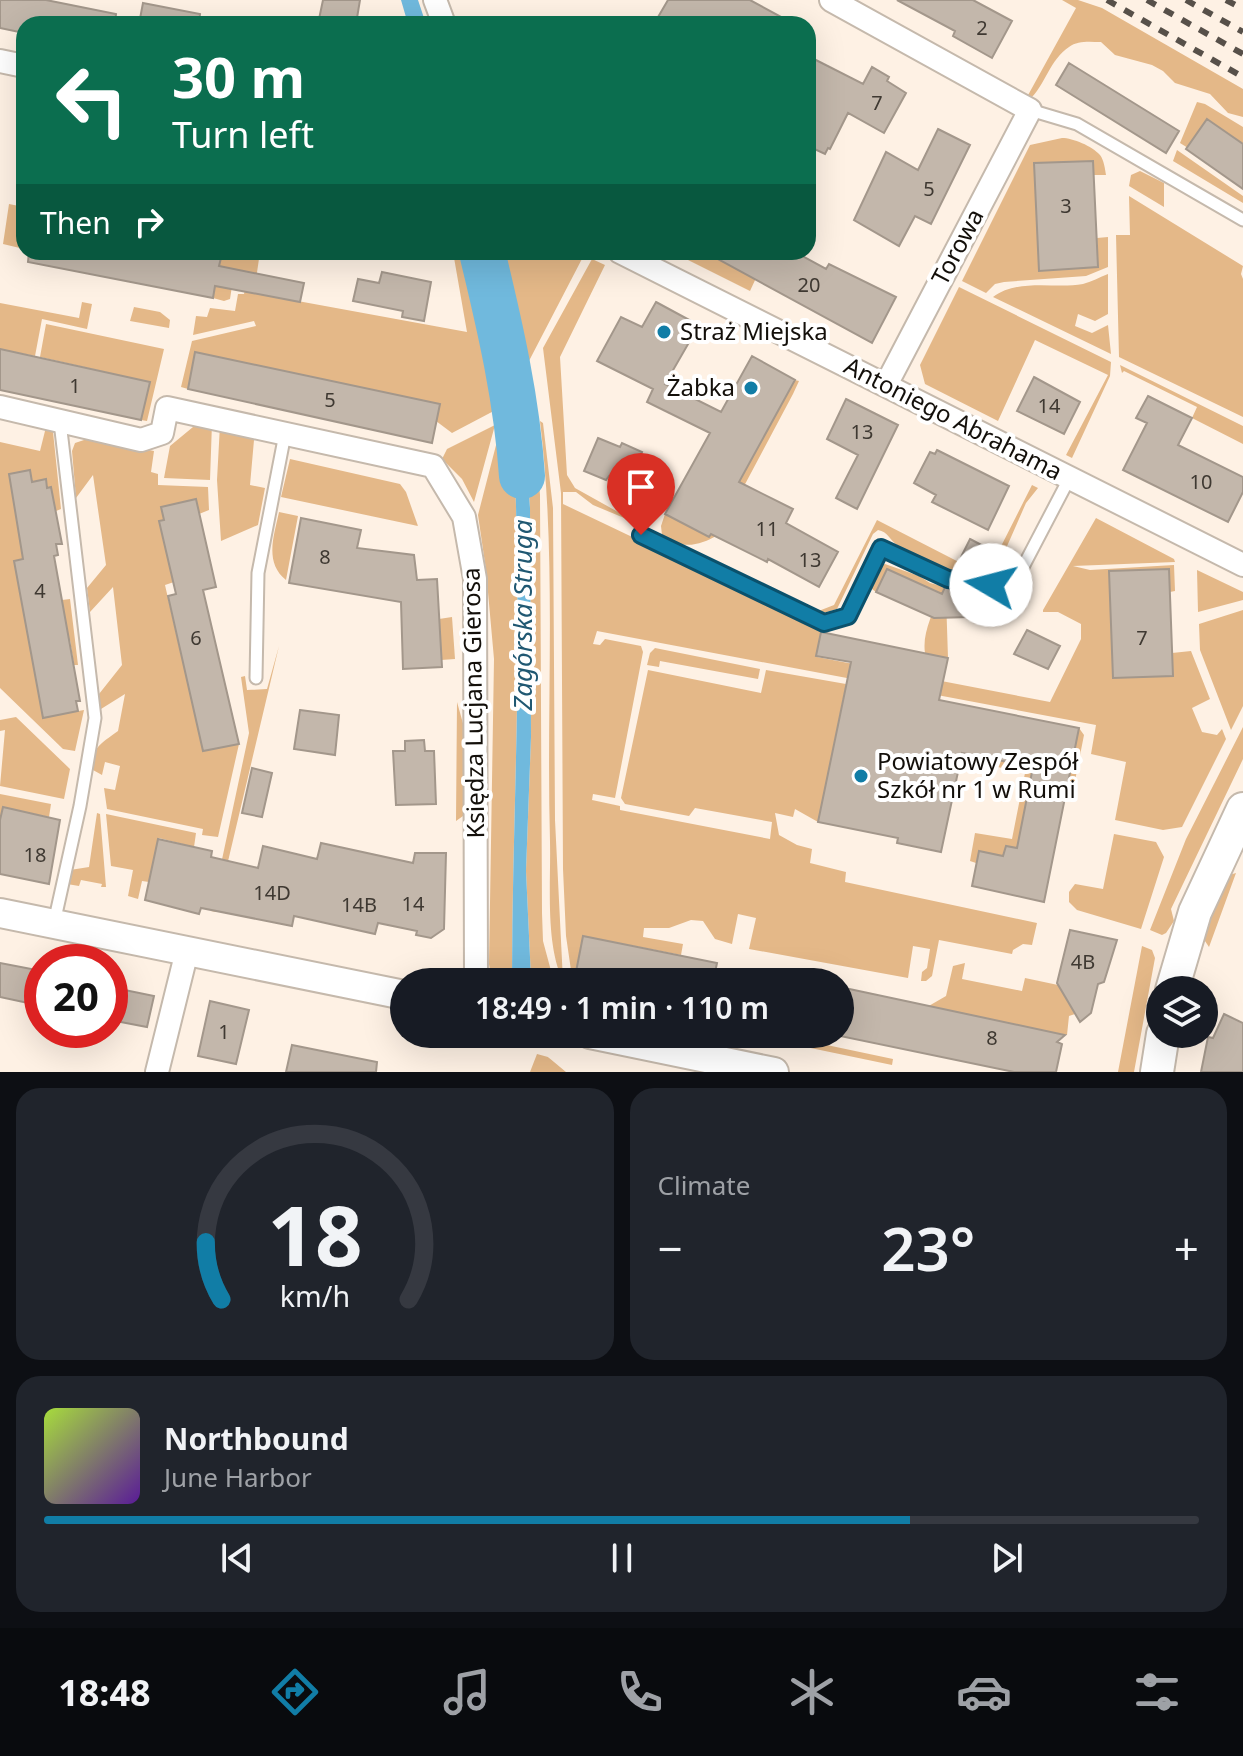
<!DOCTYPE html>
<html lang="en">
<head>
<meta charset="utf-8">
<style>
	body { margin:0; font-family:"Noto Sans",sans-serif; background:#20242c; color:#f1f3f6; height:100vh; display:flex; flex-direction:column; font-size:30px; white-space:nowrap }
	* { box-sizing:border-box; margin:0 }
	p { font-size:26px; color:#9ea1a6 }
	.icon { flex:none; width:44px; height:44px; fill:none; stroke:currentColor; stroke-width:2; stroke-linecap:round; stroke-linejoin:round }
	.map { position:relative; height:1072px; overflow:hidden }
	.drawer { display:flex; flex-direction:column; gap:16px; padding:16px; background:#0d0f14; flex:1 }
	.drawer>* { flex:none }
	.guide { position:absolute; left:16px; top:16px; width:800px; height:244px; border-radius:24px; box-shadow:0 8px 32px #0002; background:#0b6e4f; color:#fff; overflow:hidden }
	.controls { position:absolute; left:1146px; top:976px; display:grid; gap:16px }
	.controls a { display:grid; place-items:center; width:72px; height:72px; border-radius:50%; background:#171b24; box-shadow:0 8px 32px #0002; font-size:40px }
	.speed { position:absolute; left:24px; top:944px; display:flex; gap:16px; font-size:40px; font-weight:700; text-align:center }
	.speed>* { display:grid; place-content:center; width:104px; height:104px; border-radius:50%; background:#171b24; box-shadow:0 8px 32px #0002; line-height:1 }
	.speed .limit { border:12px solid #d22; background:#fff; color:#111 }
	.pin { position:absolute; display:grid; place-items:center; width:68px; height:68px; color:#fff; margin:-82px -34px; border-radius:50% 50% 50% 0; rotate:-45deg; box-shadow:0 0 8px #0007 }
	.pin .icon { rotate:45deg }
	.me { position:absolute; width:88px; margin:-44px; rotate:278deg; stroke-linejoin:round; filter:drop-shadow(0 0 6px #0008) }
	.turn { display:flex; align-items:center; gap:28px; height:168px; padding:0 24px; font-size:36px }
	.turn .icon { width:104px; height:104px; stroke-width:2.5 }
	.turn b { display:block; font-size:56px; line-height:68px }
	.then { display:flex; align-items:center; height:76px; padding:0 24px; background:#0003; gap:16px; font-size:30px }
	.big { font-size:60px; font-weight:600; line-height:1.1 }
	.drawer .tile { flex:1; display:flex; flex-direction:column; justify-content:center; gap:12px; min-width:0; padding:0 28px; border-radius:24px; background:#20242c }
	.drawer .dial { align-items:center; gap:0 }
	.dial svg { height:208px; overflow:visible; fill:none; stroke:#363941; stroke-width:7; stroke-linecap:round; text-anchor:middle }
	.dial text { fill:#f1f3f6; stroke:none }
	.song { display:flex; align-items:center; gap:24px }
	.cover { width:96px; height:96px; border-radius:12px; background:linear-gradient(135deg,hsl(80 70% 55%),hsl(270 70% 35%)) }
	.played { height:8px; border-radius:4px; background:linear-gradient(90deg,#117da6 75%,#363941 75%) }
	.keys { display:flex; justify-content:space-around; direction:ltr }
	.heat { display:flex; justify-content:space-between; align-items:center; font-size:44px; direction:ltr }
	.drawer .tiles { flex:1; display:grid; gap:16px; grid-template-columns:1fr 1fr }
	.tile:last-child { grid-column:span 2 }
	.trip { position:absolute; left:390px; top:968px; width:464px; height:80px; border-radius:40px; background:#171b24; box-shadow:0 8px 32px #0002; font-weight:600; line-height:80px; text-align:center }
	.tabs { display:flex; height:128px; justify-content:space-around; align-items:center; background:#090b0e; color:#9ea1a6 }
	.tabs .icon { width:56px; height:56px }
	.tabs .on { color:#117da6 }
	.tabs b { font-size:36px; color:#f1f3f6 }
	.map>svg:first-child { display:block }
</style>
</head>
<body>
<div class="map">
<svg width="1243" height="1072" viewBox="0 0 1243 1072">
	<rect width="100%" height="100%" fill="#fef1e4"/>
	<path fill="#e4b888" d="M1062,0H1078L1102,8L1243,89V117L1228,113L1210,94L1175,83L1163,71L1152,65L1115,55L1101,42C1091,42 1078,40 1069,47C1050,59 1045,86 1029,100L1027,97L1076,8Z
		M1197,102L1205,104L1243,127V144L1207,119L1188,148L1180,143Z
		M1062,138C1073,138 1092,146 1100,155C1104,160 1105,169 1106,175H1094L1093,161L1035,163L1039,271L1098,267L1097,238L1108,237V267L1086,276L1004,282L995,284L986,293L962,281L1030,145Z
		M1177,150L1243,196V203L1173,161Z
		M1140,171L1164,183V207L1129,186L1131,175Z
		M1129,196L1243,266L1241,274L1243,279V417L1119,357L1116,235H1130Z
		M9,204L24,207V249L3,244Z
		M189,252H260L254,293L467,332L453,252H476L499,341L500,370L507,404L452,433L436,421L439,404L195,353L188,389L181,387L192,341L256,326L254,321L193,335L196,316L207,317L210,308L235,311L238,294H244L248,274L232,286L230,299L224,301L213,298L220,258Z
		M488,252H577L584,255L517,384Z
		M680,252H768L750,291L678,255Z
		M592,259L605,265L560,357L567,475L575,488L627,517L636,499L652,507L641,525L593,505L576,492H563V504L823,628L817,657L1050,702L1081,639V624L1058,612H1043V610L1096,518L1174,559L1175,562L1073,566L1090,570L1174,565L1175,591L1170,592L1169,569L1109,572L1173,675L1172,653L1191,651L1210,699L1192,708L1202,732L1217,735L1222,729L1226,739L1182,827L1163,830L1115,820L1126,762L1091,754L1096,725L597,631L593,644L600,645L605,639L641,646L643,652L615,798L593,794L592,800L620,806V810L770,839L772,822L695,808L689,816L625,804L621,798L648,670L761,693L766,670L846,684L818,822L795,809L793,817L775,813L779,835L797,845L812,849L810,863L846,872L845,882L1037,923L1032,945L1023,944L1013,950L1012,954L939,940L932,976L926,981H921L922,972L927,968L930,949L913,946L908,978L749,949L756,918L738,914L732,944L715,939L703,921L691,920L669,928H644L643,937L683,944L681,955L583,936L575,977H572L566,936L563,869L561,493L543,348Z
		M1108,274V314L1095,321L1078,314L1075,326L1092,333L1108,325L1111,354L993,297C1018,278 1055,289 1083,284C1091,282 1100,277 1108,274Z
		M959,287L1111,362L1110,376L1072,458L1066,455L1108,375L1035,340L998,421L925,384L920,365Z
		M82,302L92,304L87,329L42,319L35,356L0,349V303L79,318Z
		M134,307L160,312L170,320L169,328L130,321Z
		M46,324L164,349L147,421L141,420L150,382L40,357Z
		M1120,365L1243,426V444L1192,418L1197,407L1124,371L1122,373Z
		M795,380L799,381L793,394L718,535C699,546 681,550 662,535L661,526L665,514L761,442Z
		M523,414H530L534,422L540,495L542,913L543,941L554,982H534L531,979L526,871L531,737L530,508Z
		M509,417C517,467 516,519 517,569C520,706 512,842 512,978L515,982L491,977L489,964L494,659L486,570L478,515L502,422Z
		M540,421L543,423L553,508L555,820L563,981C545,943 551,883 550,842C546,702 557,560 540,421Z
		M207,423H212L210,480L164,478L170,446L193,427Z
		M220,425L254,440L250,485L265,488L258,525L221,541L217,480Z
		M495,425L474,502L462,479L442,459L447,449Z
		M46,427L53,432L61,509L56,511L51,487L47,488L45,479L32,482L29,471L9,475L23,559L14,561L44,717L84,710L75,751L63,749L0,688V442L40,451Z
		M90,438L154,451L151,472L158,474V485L208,487L209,510L199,514L161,508L164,520L160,522L174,582L165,585L203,751L239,744L218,837L202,835L203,829L107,809L104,788L115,790L120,766L105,762L102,775L93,770C89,749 103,742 118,731L125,694L101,709L99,694L122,665L113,587L90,612L87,588L106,565L93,475L76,498L72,451L75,443Z
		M290,459L400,484L406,492L418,526L281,497Z
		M1032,485L1038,488L1026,503L993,578C961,575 922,565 897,545C889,539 888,532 878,530L873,534L837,609L820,614L747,580L722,564L816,612L834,605L877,520L986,576Z
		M279,512L298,516L286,580C264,562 274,536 279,512Z
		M885,564L919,576L930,583L977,595L978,608L1012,604L1013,613L973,614L971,596L946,597L948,658L925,653C922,633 933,612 941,594L887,569L876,592L872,589C870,580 874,572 880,565Z
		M1197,570L1243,592V600L1198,612Z
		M70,599L78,665H74L70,640H65L62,600Z
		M1243,610V706L1231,730L1200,650L1199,624Z
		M452,617L455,659L441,660L439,619Z
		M279,646L216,912L211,911L249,733L241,677L245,676L247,690L267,689Z
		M655,648L760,669L758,679L660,661L659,667L647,665L650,653Z
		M457,702L464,727L463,816L456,821Z
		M16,717L70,769L64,799L0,786L5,730L0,731V720Z
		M1243,727V759L1171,909L1174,921L1166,933L1162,935L1150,930L1186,839Z
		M1079,728L1084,735L1072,796L1065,798Z
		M962,753L1033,766L1017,848L1006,846L1003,856L979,851L976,863L970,861L975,833L1012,839L1025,773L961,759Z
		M0,794L51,804L49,817L3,807L0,820Z
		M97,813L100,814L106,887H101L102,884L81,880L79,886L67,884L70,870L89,867Z
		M106,814L196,833L194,847L159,838L149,882L142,881L138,899L128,896L133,870L111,866Z
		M1114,834L1156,842L1164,857L1141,929L1077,910L1069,902V892L1075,884L1103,889Z
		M1236,873L1209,947L1201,935L1226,876Z
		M1142,946L1152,950L1155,958L1134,1072H1118Z
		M965,963L962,979L1022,991L1025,978L1058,985L1075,1014L1069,1016L1067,1035L927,1007L946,996L953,966Z
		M803,1040L893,1059L892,1065L801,1046Z
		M537,1054L548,1057L566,1072H530Z"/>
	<path fill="#70b9dd" d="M401,0H418L426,24H408Z
		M476,252H488L520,400L507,404L500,370L499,341Z
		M523,414L530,508L531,737L526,871L531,979L534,982H515L512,978C512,842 520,706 517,569C516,519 517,467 509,417Z"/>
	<path fill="#fef1e4" d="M538,1034H566L583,1064L549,1058Z"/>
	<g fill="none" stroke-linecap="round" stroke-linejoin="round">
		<path stroke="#70b9dd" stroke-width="46" d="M482,252C500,326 517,400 522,476"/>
	</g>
	<path fill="#c3b7ab" stroke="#a3978b" stroke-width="2" d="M0,0H46L116,14L115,24H24V33L0,28Z
		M323,0H360L356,24H318Z
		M668,0H750L794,24H654Z
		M897,0H973L1012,21L992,58L953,36L955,31Z
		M143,3L200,14L199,24H139Z
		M808,56L863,84L872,67L889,77L887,81L906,93L884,133L848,113L830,149L828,148L825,154L808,146Z
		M1069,63L1179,131L1166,153L1056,85Z
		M1207,119L1243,144V189L1186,149Z
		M938,129L970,145L931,224L915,216L899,246L854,220L886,152L918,170Z
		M1093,161L1098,267L1039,271L1034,163Z
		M29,252H189L221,258L219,266L304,283L300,302L215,286L213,298L28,262Z
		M705,252H795L826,269L829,264L896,297L872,343Z
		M382,272L431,282L424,321L402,317L403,311L353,301L358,279L379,283Z
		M656,302L693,322L685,336L691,339L665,384L721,412L752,356L795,380L739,482L793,509L786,523L838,552L819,587L768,559L767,562L711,534L709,537L665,514L710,433L647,402L653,389L597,361L621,317L642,327Z
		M0,349L150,382L141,420L0,390Z
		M195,352L440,404L432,443L188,389Z
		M1034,377L1080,402L1064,434L1017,411Z
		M1148,396L1192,418L1178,445L1243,477V492L1228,522L1123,470L1147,423L1136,418Z
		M846,399L898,425L857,509L836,498L858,455L827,439Z
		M598,438L620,447L622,443L642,452L627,484L609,476L606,480L584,471Z
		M937,450L1009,486L988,530L932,502L936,495L914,483L930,452L935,454Z
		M30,470L32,482L46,479L47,488L51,487L62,544H56L58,555L54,556L80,701H76L78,711L43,718L14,561L23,559L9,474Z
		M196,499L216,587L203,590L239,744L203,751L168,596L176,594L159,521L164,520L161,507Z
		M301,518L361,530L357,548L414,555L417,580L437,579L442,667L403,669L401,602L289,583Z
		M970,539L991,550L978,575L954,571Z
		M887,569L942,594L945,587L970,591V617L934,618L876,592Z
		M1169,569L1173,676L1113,678L1109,571Z
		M1027,630L1060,646L1048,669L1014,654Z
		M821,632L948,658L939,700L1079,728L1044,902L972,886L979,851L1003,856L1006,846L1017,848L1033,767L962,753L941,852L897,843L898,838L818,822L851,662L816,656Z
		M300,710L339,715L335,755L294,749Z
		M424,740L425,751H434L436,804L396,805L393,751H405V741Z
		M252,768L272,773L262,817L242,813Z
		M3,807L60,820L49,884L0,874V820Z
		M158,839L212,851L211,857L258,868L263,846L317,859L321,843L413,863L415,853H446L444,929L431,938L416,935L417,931L378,923L375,934L294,916L292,926L201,908L199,914L145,900Z
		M1070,930L1117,940L1104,982L1098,984L1091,1013L1080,1022L1057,983Z
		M583,936L717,963L713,982H574Z
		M0,963L42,971V1006L0,997Z
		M110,987L154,996L147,1027L110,1020Z
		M840,987L1065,1035L1057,1042L1062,1044L1056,1072H1014L840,1036Z
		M210,1001L249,1010L236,1064L198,1056Z
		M1224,1014L1243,1023V1072H1201L1208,1037L1213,1038Z
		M292,1045L377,1062L376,1072H286Z"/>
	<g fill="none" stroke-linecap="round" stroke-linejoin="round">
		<g stroke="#c5b9ac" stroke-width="15">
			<path id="service" d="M1030,110L1077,124L1243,220
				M641,535L824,623L848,616L881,548L948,579L1012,588L1070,477
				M256,678L258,573L285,434
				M54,923L80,806L95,718L60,422"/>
		</g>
		<g stroke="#c5b9ac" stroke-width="26">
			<path id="minor" d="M435,0L444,24
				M831,0L1030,110L886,385
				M0,61L24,66
				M620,252L1243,565
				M0,407L141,440L162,433L167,408L433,466L464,517L475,579L476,982
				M157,1072L187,951"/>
		</g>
		<g stroke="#c5b9ac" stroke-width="32">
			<path id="tertiary" d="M0,913L404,995
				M590,1034L774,1072"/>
		</g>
		<g stroke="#c5b9ac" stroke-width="36">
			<path id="secondary" d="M1172,990L1195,912L1243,809
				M1157,1072L1163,1034"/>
		</g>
		<use href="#service" stroke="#fff" stroke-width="11"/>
		<use href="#minor" stroke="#fff" stroke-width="22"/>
		<use href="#tertiary" stroke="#fff" stroke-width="28"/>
		<use href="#secondary" stroke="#fff" stroke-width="32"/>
		<path stroke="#575049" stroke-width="6" stroke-dasharray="10 10" stroke-linecap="butt" d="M1107,0L1243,77
			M1147,0L1243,54
			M1186,0L1243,32
			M1226,0L1243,9"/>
	</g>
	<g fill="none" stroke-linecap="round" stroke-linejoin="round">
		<g stroke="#0b516c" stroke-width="20">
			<path id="route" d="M641,535L824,623L848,616L881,548L948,579L991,585"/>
		</g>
		<use href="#route" stroke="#117da6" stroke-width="14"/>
	</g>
	<g fill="#117da6" stroke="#fff" stroke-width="3">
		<circle cx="664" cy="332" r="8"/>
		<circle cx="751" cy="388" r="8"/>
		<circle cx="861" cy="776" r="8"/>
	</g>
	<g text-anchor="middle" stroke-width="8" stroke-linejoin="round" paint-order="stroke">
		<g font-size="20" fill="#3f3932">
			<text x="982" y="35">2</text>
			<text x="877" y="110">7</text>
			<text x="929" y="196">5</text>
			<text x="1066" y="213">3</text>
			<text x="809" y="292">20</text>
			<text x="75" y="393">1</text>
			<text x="330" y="407">5</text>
			<text x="1049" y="413">14</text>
			<text x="862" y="439">13</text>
			<text x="1201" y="489">10</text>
			<text x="767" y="536">11</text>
			<text x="325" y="564">8</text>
			<text x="810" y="567">13</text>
			<text x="40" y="598">4</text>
			<text x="196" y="645">6</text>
			<text x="1142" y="645">7</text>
			<text x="35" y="862">18</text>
			<text x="272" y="900">14D</text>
			<text x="413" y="911">14</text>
			<text x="359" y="912">14B</text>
			<text x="1083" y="969">4B</text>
			<text x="224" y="1039">1</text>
			<text x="992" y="1045">8</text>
		</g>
		<g font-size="24" fill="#130f0a" stroke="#fff">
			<text transform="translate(958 247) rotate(-62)" y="8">Torowa</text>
			<text transform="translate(953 419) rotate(27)" y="8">Antoniego Abrahama</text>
			<text transform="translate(474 703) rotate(-91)" y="8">Księdza Lucjana Gierosa</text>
		</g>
		<g font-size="24" fill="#130f0a" stroke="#fff" text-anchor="start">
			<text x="680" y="340">Straż Miejska</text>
			<text x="735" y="396" text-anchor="end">Żabka</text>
			<text x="877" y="770">Powiatowy Zespół<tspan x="877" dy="28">Szkół nr 1 w Rumi</tspan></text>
		</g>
		<g font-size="26" font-style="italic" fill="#205872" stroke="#fff">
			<text transform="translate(523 615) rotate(-90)" y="9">Zagórska Struga</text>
		</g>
	</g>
</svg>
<div class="controls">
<a><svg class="icon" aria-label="layers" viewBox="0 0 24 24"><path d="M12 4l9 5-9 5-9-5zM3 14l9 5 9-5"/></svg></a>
</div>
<div class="speed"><div class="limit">20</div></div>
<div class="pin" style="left:641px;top:535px;background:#d93025"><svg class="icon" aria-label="arrive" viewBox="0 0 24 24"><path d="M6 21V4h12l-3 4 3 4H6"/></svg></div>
<svg class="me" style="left:991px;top:585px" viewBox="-20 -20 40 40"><circle r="19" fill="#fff"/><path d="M0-13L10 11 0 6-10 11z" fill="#117da6"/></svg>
<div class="trip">18:49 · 1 min · 110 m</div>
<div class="guide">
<div class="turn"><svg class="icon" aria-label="left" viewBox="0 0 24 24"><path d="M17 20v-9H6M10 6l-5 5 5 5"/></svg><div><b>30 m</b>Turn left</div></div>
<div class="then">Then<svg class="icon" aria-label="right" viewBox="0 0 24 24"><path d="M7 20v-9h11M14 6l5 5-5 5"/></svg></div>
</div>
</div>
<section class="drawer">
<div class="tiles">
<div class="tile dial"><svg viewBox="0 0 100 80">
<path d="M14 69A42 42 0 1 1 86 69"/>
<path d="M14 69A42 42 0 0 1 8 47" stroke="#117da6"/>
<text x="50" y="56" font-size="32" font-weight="700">18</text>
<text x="50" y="72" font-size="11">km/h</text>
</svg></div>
<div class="tile"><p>Climate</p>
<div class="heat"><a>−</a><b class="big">23°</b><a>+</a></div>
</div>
<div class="tile">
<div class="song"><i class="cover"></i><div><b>Northbound</b><p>June Harbor</p></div></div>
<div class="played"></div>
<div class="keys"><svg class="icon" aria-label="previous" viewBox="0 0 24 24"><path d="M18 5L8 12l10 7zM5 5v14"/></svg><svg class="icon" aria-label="pause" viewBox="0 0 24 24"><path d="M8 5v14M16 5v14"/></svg><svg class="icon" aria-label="next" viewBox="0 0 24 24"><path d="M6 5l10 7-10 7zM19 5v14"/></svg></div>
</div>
</div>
</section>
<nav class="tabs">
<b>18:48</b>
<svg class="icon on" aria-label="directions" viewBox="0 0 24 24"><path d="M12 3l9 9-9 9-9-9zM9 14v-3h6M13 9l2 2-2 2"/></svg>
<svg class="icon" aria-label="music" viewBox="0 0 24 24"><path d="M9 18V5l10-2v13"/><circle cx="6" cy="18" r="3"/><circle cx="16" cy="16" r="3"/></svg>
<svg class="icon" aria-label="phone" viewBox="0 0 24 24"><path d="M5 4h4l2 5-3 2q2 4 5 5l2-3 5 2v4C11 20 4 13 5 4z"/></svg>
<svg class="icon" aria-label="climate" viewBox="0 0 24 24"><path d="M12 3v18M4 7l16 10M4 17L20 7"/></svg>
<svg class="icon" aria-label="car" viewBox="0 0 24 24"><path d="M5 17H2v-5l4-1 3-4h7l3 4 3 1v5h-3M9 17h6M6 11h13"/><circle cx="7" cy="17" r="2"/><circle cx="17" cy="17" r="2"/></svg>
<svg class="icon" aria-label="filters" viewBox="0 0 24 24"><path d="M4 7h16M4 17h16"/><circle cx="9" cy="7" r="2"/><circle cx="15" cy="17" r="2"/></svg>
</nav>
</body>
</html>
